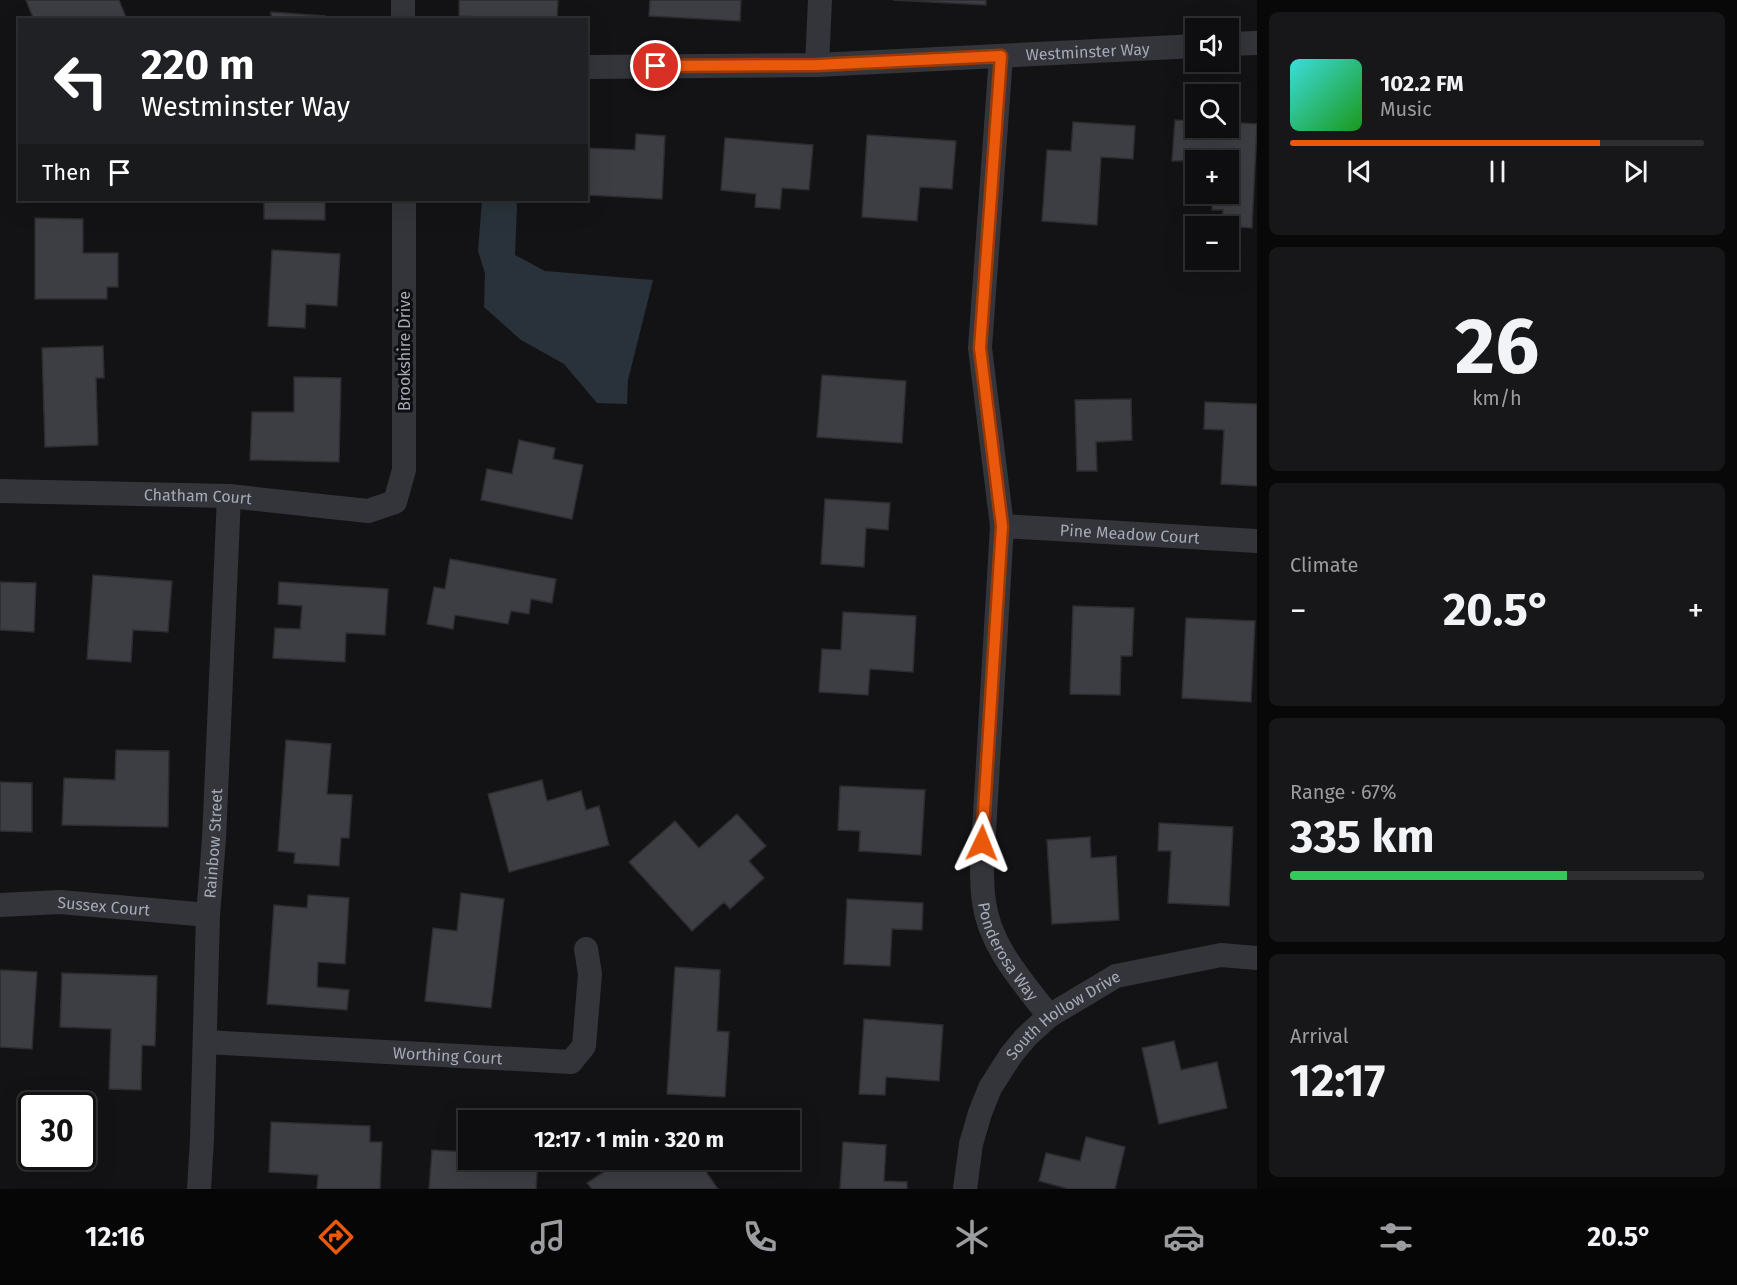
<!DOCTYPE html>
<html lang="en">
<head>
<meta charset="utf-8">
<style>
	body { margin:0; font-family:"Fira Sans",sans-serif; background:#171719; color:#f1f3f6; height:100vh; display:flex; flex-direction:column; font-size:22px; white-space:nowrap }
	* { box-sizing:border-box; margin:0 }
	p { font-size:20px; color:#9b9c9f }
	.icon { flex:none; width:33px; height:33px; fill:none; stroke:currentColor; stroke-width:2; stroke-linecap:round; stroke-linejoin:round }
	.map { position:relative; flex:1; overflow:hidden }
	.panel { display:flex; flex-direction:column; gap:12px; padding:12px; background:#080809; width:480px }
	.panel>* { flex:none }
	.top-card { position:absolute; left:18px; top:18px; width:570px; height:183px; border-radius:0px; box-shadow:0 6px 24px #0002,0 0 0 2px #2e2e30; background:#202124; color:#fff; overflow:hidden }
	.controls { position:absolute; left:1185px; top:18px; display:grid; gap:12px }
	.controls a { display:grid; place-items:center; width:54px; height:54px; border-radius:0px; background:#0e0e10; box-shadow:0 6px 24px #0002,0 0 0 2px #2e2e30; font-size:30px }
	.speed { position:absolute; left:18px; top:1092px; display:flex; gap:12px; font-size:30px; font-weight:700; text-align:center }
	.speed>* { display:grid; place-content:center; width:78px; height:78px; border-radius:50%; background:#0e0e10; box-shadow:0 6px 24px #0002,0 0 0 2px #2e2e30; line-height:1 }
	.speed .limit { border:3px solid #111; border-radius:9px; background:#fff; color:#111 }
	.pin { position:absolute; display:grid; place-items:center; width:51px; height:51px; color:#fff; margin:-26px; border:3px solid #fff; border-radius:50%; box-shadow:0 2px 6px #0007 }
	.me { position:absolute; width:66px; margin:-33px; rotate:2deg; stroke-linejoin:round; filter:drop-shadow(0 0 4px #0008) }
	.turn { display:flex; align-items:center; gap:21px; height:126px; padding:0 24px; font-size:27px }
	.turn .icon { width:78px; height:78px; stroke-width:2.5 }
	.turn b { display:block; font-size:42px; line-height:51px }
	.then { display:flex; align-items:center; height:57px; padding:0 24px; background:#0003; gap:12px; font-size:22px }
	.big { font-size:45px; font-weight:700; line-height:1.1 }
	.panel .tile { flex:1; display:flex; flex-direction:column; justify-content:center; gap:9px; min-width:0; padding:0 21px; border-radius:9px; background:#171719 }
	.panel .dial { align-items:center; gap:0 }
	.dial b { font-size:78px; line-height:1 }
	.song { display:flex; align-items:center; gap:18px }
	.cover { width:72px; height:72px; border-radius:9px; background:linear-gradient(135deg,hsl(180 70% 55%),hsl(120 70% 35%)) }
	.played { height:6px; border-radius:3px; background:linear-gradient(90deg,#ea580c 75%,#2e2e30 75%) }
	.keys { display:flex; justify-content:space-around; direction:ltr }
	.heat { display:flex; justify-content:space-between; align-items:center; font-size:33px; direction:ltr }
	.charge { height:9px; border-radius:4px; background:linear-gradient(90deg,#34c759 67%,#2e2e30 0) }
	.trip { position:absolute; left:458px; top:1110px; width:342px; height:60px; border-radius:0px; background:#0e0e10; box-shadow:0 6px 24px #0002,0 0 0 2px #2e2e30; font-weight:700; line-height:60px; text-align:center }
	.tabs { display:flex; height:96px; justify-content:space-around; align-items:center; background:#060606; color:#9b9c9f }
	.tabs .icon { width:42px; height:42px }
	.tabs .selected { color:#ea580c }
	.tabs b { font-size:27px; color:#f1f3f6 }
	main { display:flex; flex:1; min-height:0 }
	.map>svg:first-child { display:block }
</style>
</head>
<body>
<main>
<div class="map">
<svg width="1257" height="1189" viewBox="0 0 1257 1189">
	<rect width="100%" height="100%" fill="#131315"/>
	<path fill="#29323a" d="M482,200H516L517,207L515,255L545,271L653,280L628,380L627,404L597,403L564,364L521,340L484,307L485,273L478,251Z"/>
	<path fill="#3d3e43" stroke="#2d2d31" stroke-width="1.5" d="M26,0H119L127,20H34Z
		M459,0H558L557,20L459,16Z
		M650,0H741L740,21L649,16Z
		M893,0H986V5Z
		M271,12L325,16V20H271Z
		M1175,120L1196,121V128H1228V122L1257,124L1252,228L1222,226L1223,210H1212L1213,194H1228V160L1172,161Z
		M1073,122L1135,126L1133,159L1101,157L1097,225L1042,221L1047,150L1071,151Z
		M636,134L665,136L662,199L586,195V148L635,150Z
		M867,135L956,141L952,189L920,187L917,221L862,217Z
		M725,138L813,145L809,190L782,188L780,209L755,207L756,194L721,190Z
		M264,200H325V220L264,219Z
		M35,218L83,219V253H118V287H107V299H35Z
		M272,250L340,254L337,306L306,304L305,328L268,326Z
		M103,346L104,378H96L98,445L45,447L42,348Z
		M822,375L906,381L902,443L817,437Z
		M294,377L341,378L339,462L250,460L252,412H294Z
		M1131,399L1132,440L1096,442L1097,471H1077L1075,400Z
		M1205,402L1257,404V486L1221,484L1224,430L1204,429Z
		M519,440L555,448L553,459L583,465L572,519L481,500L487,469L512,474Z
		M825,499L890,503L888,530L866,528L864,567L821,564Z
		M450,559L556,579L552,603L531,599L529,614L511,611L508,624L455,615L453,629L427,624L434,587L445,589Z
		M93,575L172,581L168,632L133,630L131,662L87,659Z
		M0,582L36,583L34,632L0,630Z
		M279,582L388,589L385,635L346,633L345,662L273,658L275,628L300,629L302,606L278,604Z
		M1073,606L1134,608L1132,656H1121L1120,695L1070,694Z
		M843,612L916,616L913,672L870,669L868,695L819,692L822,649L841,650Z
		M1186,618L1255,621L1251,702L1182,698Z
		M286,740L331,744L327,794L352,795L349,838H341L339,866L294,863L295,853L278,851Z
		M116,750L169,751L168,827L62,825L64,778L115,780Z
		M542,780L547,801L581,791L586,810L599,806L609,845L509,872L488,794Z
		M0,782L32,783V832L0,831Z
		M840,786L925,790L921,855L859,851L860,831L838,830Z
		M737,814L766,846L749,861L764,878L730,909L724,902L692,931L629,862L675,821L699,848Z
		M1159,823L1233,827L1229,906L1168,903L1171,851H1158Z
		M1090,837L1091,858L1116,856L1119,920L1052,924L1047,840Z
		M461,893L504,899L491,1008L425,1001L433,928L457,931Z
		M308,895L349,898L345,964L318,962L317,987L349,990L347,1010L267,1004L274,905L307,908Z
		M847,899L923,903L922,930L892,929L890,966L844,964Z
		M675,967L720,970L717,1031L729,1032L725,1097L667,1094Z
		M0,970L37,972L32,1049L0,1047Z
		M62,973L157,976L155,1046L142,1045L141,1090L109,1089L111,1029L60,1027Z
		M864,1019L943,1025L939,1081L886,1077L885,1095L859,1094Z
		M1174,1041L1181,1070L1217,1062L1227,1108L1159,1124L1142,1048Z
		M271,1122L370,1126V1142H382L380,1189H317L318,1175L269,1172Z
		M1086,1137L1125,1147L1115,1189H1069L1039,1181L1046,1153L1080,1161Z
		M843,1142L886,1145L884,1181L907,1182V1189H840Z
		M432,1150L468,1152V1160H538L536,1189H429Z
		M622,1160H679L682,1164L688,1160H698L718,1189H592L587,1183Z"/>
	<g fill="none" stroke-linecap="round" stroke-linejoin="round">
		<g stroke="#34353a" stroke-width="24">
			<path d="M403,0V20"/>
			<path d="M1228,44L1257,43"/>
			<path id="s1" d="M1001,56L980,348L1002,526L982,865C982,877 982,890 984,902C990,947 1023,982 1049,1016"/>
			<path d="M817,65L820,0"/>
			<path id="s2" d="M586,67L817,65L1196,46"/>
			<path id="s3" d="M0,491L229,496L368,511L395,502L404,470V200"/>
			<path id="s4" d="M1002,526L1257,541"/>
			<path id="s5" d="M0,905L60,902L208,915"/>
			<path id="s6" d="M205,1042L571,1062L584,1046L590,974L586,949"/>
			<path id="s7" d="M199,1189L202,1139L208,915L214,839L229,496"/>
			<path id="s8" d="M965,1189L971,1144L980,1113L990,1088L1011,1055L1026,1037L1049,1016L1116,976L1221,955L1257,958"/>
		</g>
	</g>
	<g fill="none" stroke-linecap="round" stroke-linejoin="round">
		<g stroke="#983908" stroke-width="15">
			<path id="route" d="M656,66L817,65L1001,56L980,348L1002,526L982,843"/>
		</g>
		<use href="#route" stroke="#ea580c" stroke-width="10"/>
	</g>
	<g text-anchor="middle" stroke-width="6" stroke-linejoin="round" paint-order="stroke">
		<g font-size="16" fill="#a4aab7" stroke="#0e0e10">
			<text dy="6" stroke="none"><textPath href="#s2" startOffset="502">Westminster Way</textPath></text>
			<text transform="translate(404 351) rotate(-90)" y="6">Brookshire Drive</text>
			<text dy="6" stroke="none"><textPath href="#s3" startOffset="198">Chatham Court</textPath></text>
			<text dy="6" stroke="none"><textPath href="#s4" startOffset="128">Pine Meadow Court</textPath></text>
			<text dy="6" stroke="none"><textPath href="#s7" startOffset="346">Rainbow Street</textPath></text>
			<text dy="6" stroke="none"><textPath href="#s5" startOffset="104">Sussex Court</textPath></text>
			<text dy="6" stroke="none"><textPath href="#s1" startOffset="904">Ponderosa Way</textPath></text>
			<text dy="6" stroke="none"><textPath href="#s8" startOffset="210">South Hollow Drive</textPath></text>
			<text dy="6" stroke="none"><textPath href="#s6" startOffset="243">Worthing Court</textPath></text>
		</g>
	</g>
</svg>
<div class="controls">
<a><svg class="icon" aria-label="sound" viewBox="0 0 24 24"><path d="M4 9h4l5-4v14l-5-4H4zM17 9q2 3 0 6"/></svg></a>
<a><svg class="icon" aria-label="search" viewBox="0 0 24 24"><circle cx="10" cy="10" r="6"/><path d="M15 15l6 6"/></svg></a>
<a>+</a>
<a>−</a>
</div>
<div class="speed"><div class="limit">30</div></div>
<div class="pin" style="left:656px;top:66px;background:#d93025"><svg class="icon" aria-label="arrive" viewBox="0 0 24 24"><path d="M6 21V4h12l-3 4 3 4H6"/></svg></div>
<svg class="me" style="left:982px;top:843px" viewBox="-20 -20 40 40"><path d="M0-17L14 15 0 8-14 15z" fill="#ea580c" stroke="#fff" stroke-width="4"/></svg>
<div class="trip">12:17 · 1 min · 320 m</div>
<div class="top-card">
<div class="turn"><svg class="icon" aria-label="left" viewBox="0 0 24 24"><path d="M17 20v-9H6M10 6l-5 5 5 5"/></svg><div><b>220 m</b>Westminster Way</div></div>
<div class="then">Then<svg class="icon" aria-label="arrive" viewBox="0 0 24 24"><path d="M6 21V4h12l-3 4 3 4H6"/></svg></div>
</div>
</div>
<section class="panel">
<div class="tile">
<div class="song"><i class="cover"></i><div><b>102.2 FM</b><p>Music</p></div></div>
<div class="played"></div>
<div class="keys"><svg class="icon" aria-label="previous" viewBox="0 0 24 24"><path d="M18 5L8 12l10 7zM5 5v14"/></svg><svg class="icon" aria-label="pause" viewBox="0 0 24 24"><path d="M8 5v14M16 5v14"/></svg><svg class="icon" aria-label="next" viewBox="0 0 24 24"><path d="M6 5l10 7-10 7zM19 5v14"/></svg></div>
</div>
<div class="tile dial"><b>26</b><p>km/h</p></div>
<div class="tile"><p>Climate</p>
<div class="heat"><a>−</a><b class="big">20.5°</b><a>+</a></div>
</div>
<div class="tile"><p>Range · 67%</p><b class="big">335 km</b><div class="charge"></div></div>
<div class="tile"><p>Arrival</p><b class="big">12:17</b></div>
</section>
</main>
<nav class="tabs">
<b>12:16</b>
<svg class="icon selected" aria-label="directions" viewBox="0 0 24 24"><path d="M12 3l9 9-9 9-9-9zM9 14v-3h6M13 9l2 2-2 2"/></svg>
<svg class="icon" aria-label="music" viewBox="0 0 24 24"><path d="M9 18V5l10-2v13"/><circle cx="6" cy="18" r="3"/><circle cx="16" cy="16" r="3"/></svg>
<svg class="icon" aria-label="phone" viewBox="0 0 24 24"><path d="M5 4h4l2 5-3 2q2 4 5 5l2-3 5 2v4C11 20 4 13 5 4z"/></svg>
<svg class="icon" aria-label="climate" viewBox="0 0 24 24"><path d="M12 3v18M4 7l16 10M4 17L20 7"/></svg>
<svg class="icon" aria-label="car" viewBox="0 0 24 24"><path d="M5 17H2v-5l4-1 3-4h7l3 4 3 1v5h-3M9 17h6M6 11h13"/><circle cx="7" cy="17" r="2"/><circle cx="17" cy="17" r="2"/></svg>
<svg class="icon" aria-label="filters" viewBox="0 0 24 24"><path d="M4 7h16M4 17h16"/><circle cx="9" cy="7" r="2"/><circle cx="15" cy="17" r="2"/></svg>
<b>20.5°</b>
</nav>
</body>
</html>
